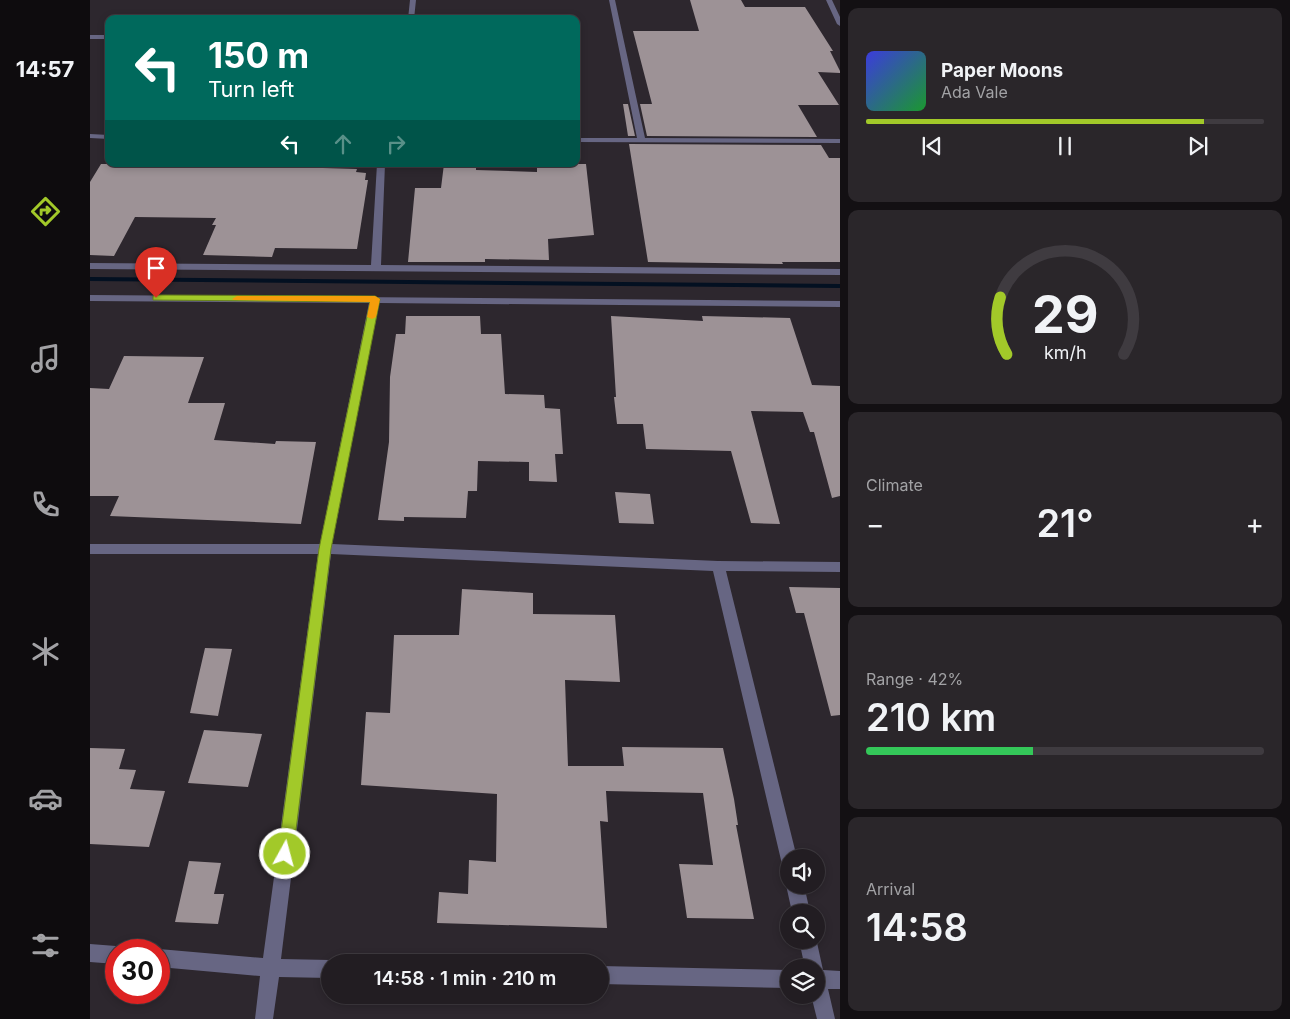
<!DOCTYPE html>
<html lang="en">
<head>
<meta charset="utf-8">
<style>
	body { margin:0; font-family:Inter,sans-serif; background:#2a262a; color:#f1f3f6; height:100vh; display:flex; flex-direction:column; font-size:19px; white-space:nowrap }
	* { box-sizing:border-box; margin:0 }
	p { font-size:16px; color:#a2a2a5 }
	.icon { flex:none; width:28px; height:28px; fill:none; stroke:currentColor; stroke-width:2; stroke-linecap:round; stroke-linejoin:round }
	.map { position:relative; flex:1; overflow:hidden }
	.sheet { display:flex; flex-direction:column; gap:8px; padding:8px; background:#131013; width:450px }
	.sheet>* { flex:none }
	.top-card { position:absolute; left:15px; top:15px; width:475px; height:152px; border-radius:10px; box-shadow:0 2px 8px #0003,0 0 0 1px #3f3b40; background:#00695c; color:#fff; overflow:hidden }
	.controls { position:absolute; left:690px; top:849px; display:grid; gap:10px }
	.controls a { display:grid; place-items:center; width:45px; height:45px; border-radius:50%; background:#221d22; box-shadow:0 2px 8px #0003,0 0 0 1px #3f3b40; font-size:25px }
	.speed { position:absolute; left:15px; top:939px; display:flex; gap:10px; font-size:25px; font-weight:700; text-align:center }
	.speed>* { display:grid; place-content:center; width:65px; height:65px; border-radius:50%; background:#221d22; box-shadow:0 2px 8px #0003,0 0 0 1px #3f3b40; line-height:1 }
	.speed .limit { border:8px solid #d22; background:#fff; color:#111 }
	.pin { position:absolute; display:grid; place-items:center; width:42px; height:42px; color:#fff; margin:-51px -21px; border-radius:50% 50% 50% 0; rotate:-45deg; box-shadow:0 0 5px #0007 }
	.pin .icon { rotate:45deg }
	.me { position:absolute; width:55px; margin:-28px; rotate:7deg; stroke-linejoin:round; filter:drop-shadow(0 0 4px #0008) }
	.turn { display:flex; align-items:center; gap:18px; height:105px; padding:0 20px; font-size:22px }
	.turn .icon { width:65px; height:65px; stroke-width:2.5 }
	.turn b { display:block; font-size:35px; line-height:42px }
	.lanes { display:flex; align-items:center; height:48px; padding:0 20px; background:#0003; justify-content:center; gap:25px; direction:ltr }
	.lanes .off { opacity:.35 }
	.big { font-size:38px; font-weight:600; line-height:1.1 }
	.sheet .tile { flex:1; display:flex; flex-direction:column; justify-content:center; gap:8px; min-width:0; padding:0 18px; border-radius:10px; background:#2a262a }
	.sheet .dial { align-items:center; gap:0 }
	.dial svg { height:130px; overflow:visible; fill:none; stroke:#3f3b40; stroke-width:7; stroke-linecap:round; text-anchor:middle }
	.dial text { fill:#f1f3f6; stroke:none }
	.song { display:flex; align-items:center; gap:15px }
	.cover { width:60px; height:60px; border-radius:8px; background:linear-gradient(135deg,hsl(240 70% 55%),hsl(130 70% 35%)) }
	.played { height:5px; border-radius:2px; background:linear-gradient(90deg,#a2c929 85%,#3f3b40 85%) }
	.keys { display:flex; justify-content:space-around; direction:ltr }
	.heat { display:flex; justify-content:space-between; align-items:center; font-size:28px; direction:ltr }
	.charge { height:8px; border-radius:4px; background:linear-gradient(90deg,#34c759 42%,#3f3b40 0) }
	.trip { position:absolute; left:231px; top:954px; width:288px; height:50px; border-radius:25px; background:#221d22; box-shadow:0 2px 8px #0003,0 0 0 1px #3f3b40; font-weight:600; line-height:50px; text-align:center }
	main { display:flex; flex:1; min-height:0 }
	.dock { display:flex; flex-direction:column; width:90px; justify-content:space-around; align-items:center; background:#0e0c0e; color:#a2a2a5 }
	.dock .icon { width:35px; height:35px }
	.dock .current { color:#a2c929 }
	.dock b { font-size:22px; color:#f1f3f6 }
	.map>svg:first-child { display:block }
</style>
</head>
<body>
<main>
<nav class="dock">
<b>14:57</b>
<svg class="icon current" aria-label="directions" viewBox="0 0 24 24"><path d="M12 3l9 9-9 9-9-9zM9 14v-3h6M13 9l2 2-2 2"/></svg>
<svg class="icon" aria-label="music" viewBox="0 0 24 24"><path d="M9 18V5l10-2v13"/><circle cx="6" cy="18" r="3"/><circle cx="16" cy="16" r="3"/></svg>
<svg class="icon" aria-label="phone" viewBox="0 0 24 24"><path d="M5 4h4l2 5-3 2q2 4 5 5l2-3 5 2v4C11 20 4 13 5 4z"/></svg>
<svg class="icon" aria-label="climate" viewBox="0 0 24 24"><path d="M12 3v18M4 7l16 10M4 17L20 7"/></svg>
<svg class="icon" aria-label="car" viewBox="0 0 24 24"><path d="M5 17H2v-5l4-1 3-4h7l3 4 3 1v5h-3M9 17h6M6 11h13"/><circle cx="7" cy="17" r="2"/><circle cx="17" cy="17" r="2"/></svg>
<svg class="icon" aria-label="filters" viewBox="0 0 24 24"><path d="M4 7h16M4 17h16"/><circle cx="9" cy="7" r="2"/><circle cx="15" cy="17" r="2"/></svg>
</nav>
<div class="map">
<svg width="750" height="1019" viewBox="0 0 750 1019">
	<rect width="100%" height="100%" fill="#2d272e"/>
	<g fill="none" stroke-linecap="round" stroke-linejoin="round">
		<path fill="#031021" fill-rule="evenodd" d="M0,277L750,284V288L0,281Z"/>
	</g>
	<path fill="#9d9296" d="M600,0H651L655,7H715L743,51H740L750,71V73L728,72L749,105H708L727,137L557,136L550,104H562L543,31H609Z
		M533,104H538L545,136H538Z
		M539,144L731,145L739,158H750V262H692L693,264L558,262Z
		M11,164H107L201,168L203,164H234L233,168L267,169L266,172L276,173L275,180H278L267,249L185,248L182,257L113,255L126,225H122L126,218L45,217L24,256L0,255V182Z
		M354,164H386V170L447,172V164H496L504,235L458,239L459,260L395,259V262H318L325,188H351Z
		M316,316H390L391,334H411L415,394L454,395L455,408L470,409L473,454H465L467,482L439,481V462L388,461L387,491H378L376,518L314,517V521L288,520L299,442L300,377L306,334H315Z
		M521,316L613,321L612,316L700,318L722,385L750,386V496L742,498L724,432H720L713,412L661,411L690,524L661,523L641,451L556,449L553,424H527L524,397H526Z
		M34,356L114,357L98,403H135L124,440L185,444L186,441L226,442L211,524L20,516L29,496H0V388L19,389Z
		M525,492L560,494L564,524L529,523Z
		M699,587L750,588V715L741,716L714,613H706Z
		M372,589L443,593V614L525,615L530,682L475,680L478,766H534L532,747L633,748L644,799L648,825H646L664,919L597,918L589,864L623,865L613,793L516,791L518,822L510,821L517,928L347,923L349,892L378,894L379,860L406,862L407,794L271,785L276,712L300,713L304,635H369Z
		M115,648L142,649L128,716L100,713Z
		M114,730L172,734L158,787L98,783Z
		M0,748L35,749L29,769L46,770L40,789L75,791L59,847L0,844Z
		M99,861L131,863L124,894H134L128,924L85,922Z"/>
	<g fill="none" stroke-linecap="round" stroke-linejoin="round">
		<path fill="#676683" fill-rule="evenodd" d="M320,0H326L324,19H318Z
			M519,0H525L555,138L750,139V143L486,142V138H547Z
			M736,0H742L750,17V26L747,24Z
			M0,35H19V39H0Z
			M0,134L19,135V139L0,138Z
			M287,164H295L291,265L750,269V275L0,269V263L281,265Z
			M0,295L750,301V307L289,303L242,544L628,561L750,562V572L636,571L707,858H699V868L693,866L691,860L623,571L241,554L191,959L240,960L246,962H240V978L189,977L183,1019H165L170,976L69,967V950H67L69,949L173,958L228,554H0V544H230L279,303L0,301Z
			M699,880V885H714L720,912H702L696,885Z
			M726,938L733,970L750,971V989H738L745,1019H727L721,995H726V968H715L709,940H726Z
			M0,944L26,946L33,950H26V964L0,962Z
			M510,966L699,970V988L510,984Z"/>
	</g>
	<path fill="#a2c929" stroke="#69831b" d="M66,295L285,296L290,299L241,549L203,854L201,859L195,861L190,859L188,854L229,549L280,302L63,300V296Z"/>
	<path fill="#f59e0b" d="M147,296H285L290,299L286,317L282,319L277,317L280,302L144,300L142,299Z"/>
</svg>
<div class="controls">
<a><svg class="icon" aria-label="sound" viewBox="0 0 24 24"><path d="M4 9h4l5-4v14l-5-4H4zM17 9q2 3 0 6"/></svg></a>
<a><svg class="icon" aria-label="search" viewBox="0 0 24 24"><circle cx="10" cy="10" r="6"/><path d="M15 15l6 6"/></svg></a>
<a><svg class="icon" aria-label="layers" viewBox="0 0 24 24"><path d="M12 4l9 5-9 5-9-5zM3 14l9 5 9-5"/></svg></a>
</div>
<div class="speed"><div class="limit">30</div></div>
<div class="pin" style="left:66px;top:298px;background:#d93025"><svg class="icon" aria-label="arrive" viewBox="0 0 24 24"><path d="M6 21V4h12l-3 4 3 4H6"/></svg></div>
<svg class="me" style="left:195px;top:854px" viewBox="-20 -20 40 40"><circle r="17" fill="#a2c929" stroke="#fff" stroke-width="3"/><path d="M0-11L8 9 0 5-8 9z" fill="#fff"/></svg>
<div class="trip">14:58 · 1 min · 210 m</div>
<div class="top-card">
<div class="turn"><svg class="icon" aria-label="left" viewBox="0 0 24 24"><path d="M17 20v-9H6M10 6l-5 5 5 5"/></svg><div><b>150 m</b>Turn left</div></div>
<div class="lanes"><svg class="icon" aria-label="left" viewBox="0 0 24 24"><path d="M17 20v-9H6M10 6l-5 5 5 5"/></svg><svg class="icon off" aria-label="ahead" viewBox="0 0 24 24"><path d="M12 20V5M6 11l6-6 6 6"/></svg><svg class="icon off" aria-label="right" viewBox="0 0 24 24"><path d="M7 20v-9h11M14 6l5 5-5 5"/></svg></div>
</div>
</div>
<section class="sheet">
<div class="tile">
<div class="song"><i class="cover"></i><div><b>Paper Moons</b><p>Ada Vale</p></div></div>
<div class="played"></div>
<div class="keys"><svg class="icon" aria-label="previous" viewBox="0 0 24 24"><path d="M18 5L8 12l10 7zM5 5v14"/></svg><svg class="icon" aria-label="pause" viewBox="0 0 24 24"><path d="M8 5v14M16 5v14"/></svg><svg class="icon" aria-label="next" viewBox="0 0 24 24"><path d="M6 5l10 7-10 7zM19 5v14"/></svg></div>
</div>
<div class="tile dial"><svg viewBox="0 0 100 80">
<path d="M14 69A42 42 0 1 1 86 69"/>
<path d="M14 69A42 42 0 0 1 10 34" stroke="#a2c929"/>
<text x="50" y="56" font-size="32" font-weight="700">29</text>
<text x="50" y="72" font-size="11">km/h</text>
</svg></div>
<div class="tile"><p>Climate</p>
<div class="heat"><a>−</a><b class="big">21°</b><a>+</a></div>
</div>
<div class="tile"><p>Range · 42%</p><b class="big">210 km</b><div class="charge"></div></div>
<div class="tile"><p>Arrival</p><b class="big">14:58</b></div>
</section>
</main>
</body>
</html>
